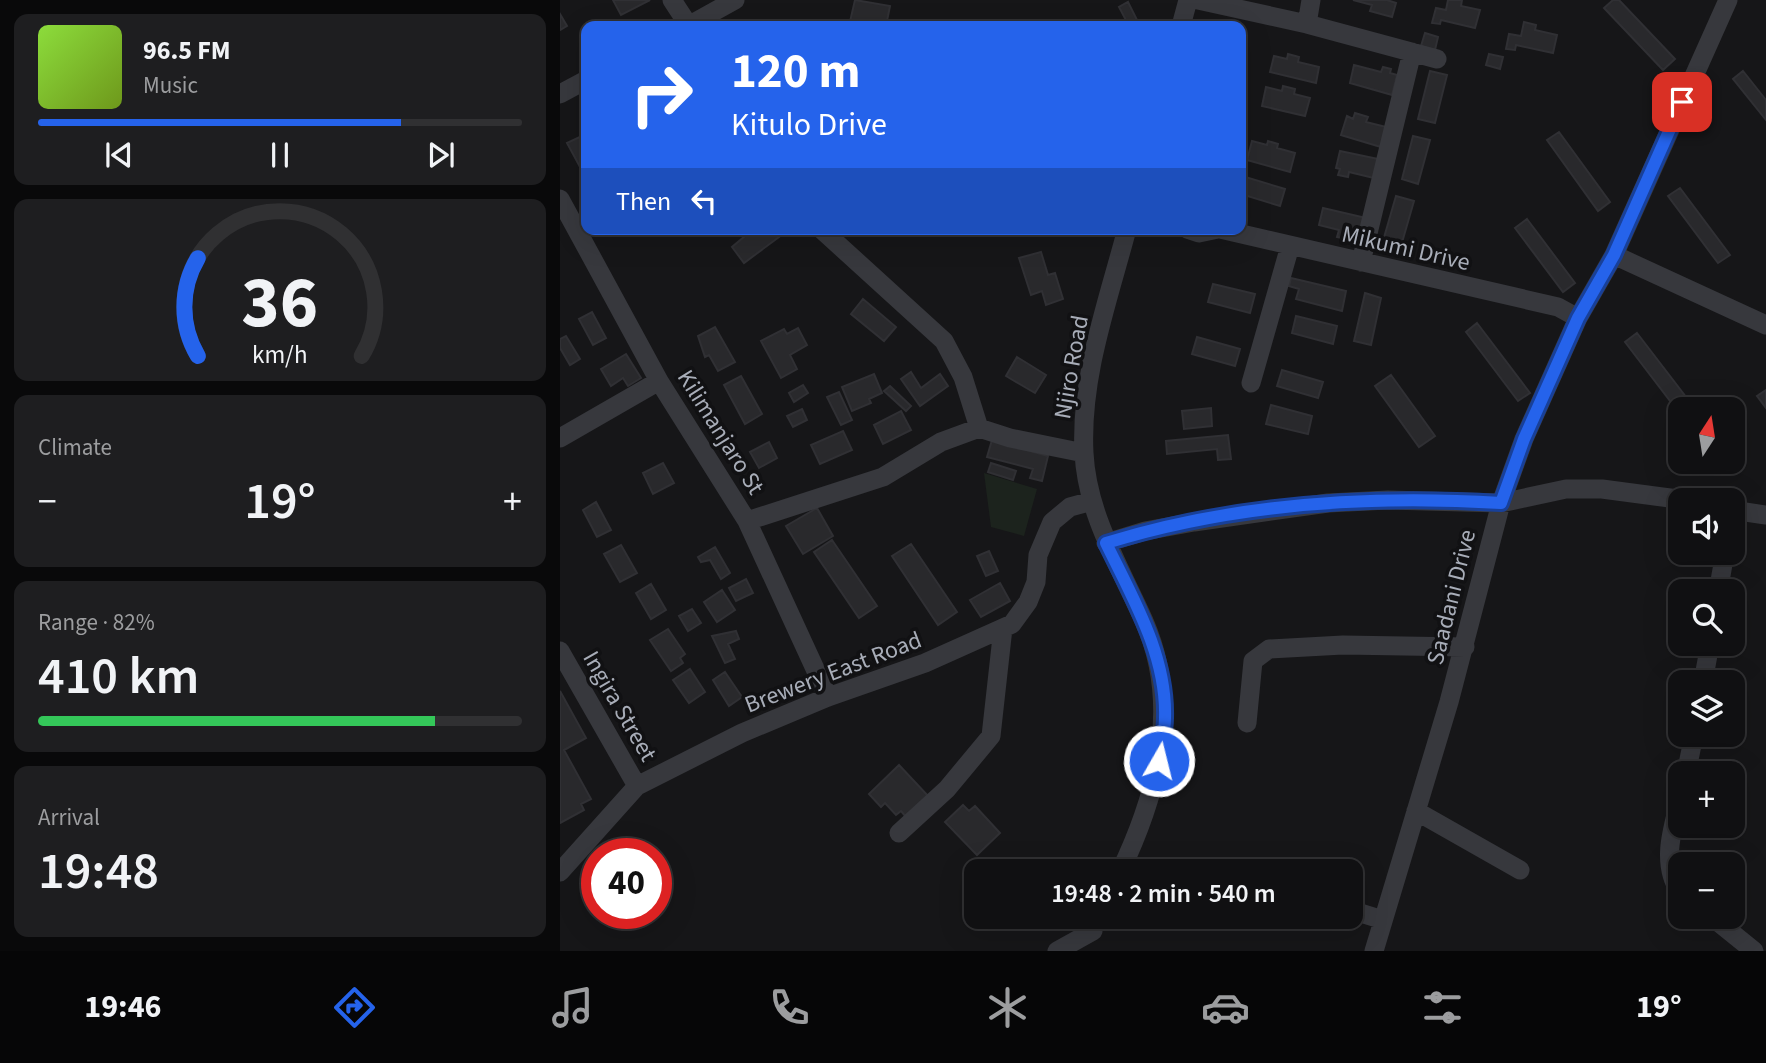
<!DOCTYPE html>
<html lang="en">
<head>
<meta charset="utf-8">
<style>
	body { margin:0; font-family:"Source Sans 3",sans-serif; background:#1e1e20; color:#f1f3f6; height:100vh; display:flex; flex-direction:column; font-size:26px; white-space:nowrap }
	* { box-sizing:border-box; margin:0 }
	p { font-size:23px; color:#9c9d9f }
	.icon { flex:none; width:38px; height:38px; fill:none; stroke:currentColor; stroke-width:2; stroke-linecap:round; stroke-linejoin:round }
	.map { position:relative; flex:1; overflow:hidden }
	.panel { display:flex; flex-direction:column; gap:14px; padding:14px; background:#09090a; width:560px }
	.panel>* { flex:none }
	.guide { position:absolute; left:21px; top:21px; width:665px; height:214px; border-radius:14px; box-shadow:0 7px 28px #0002,0 0 0 2px #303032; background:#2563eb; color:#fff; overflow:hidden }
	.needle { width:46px; rotate:12deg }
	.fabs { position:absolute; left:1108px; top:397px; display:grid; gap:14px }
	.fabs a { display:grid; place-items:center; width:77px; height:77px; border-radius:14px; background:#101012; box-shadow:0 7px 28px #0002,0 0 0 2px #303032; font-size:35px }
	.speed { position:absolute; left:21px; top:838px; display:flex; gap:14px; font-size:35px; font-weight:700; text-align:center }
	.speed>* { display:grid; place-content:center; width:91px; height:91px; border-radius:50%; background:#101012; box-shadow:0 7px 28px #0002,0 0 0 2px #303032; line-height:1 }
	.speed .limit { border:10px solid #d22; background:#fff; color:#111 }
	.pin { position:absolute; display:grid; place-items:center; width:60px; height:60px; color:#fff; margin:-30px; border-radius:14px; box-shadow:0 4px 10px #0006 }
	.me { position:absolute; width:77px; margin:-38px; rotate:8deg; stroke-linejoin:round; filter:drop-shadow(0 0 5px #0008) }
	.turn { display:flex; align-items:center; gap:24px; height:147px; padding:0 35px; font-size:32px }
	.turn .icon { width:91px; height:91px; stroke-width:2.5 }
	.turn b { display:block; font-size:49px; line-height:60px }
	.then { display:flex; align-items:center; height:66px; padding:0 35px; background:#0003; gap:14px; font-size:26px }
	.big { font-size:52px; font-weight:600; line-height:1.1 }
	.panel .widget { flex:1; display:flex; flex-direction:column; justify-content:center; gap:10px; min-width:0; padding:0 24px; border-radius:14px; background:#1e1e20 }
	.panel .dial { align-items:center; gap:0 }
	.dial svg { height:182px; overflow:visible; fill:none; stroke:#303032; stroke-width:7; stroke-linecap:round; text-anchor:middle }
	.dial text { fill:#f1f3f6; stroke:none }
	.song { display:flex; align-items:center; gap:21px }
	.cover { width:84px; height:84px; border-radius:10px; background:linear-gradient(135deg,hsl(90 70% 55%),hsl(80 70% 35%)) }
	.played { height:7px; border-radius:4px; background:linear-gradient(90deg,#2563eb 75%,#303032 75%) }
	.keys { display:flex; justify-content:space-around; direction:ltr }
	.heat { display:flex; justify-content:space-between; align-items:center; font-size:38px; direction:ltr }
	.charge { height:10px; border-radius:5px; background:linear-gradient(90deg,#34c759 82%,#303032 0) }
	.trip { position:absolute; left:404px; top:859px; width:399px; height:70px; border-radius:14px; background:#101012; box-shadow:0 7px 28px #0002,0 0 0 2px #303032; font-weight:600; line-height:70px; text-align:center }
	.menu { display:flex; height:112px; justify-content:space-around; align-items:center; background:#060607; color:#9c9d9f }
	.menu .icon { width:49px; height:49px }
	.menu .on { color:#2563eb }
	.menu b { font-size:32px; color:#f1f3f6 }
	main { display:flex; flex:1; min-height:0 }
	.map>svg:first-child { display:block }
</style>
</head>
<body>
<main>
<section class="panel">
<div class="widget">
<div class="song"><i class="cover"></i><div><b>96.5 FM</b><p>Music</p></div></div>
<div class="played"></div>
<div class="keys"><svg class="icon" aria-label="previous" viewBox="0 0 24 24"><path d="M18 5L8 12l10 7zM5 5v14"/></svg><svg class="icon" aria-label="pause" viewBox="0 0 24 24"><path d="M8 5v14M16 5v14"/></svg><svg class="icon" aria-label="next" viewBox="0 0 24 24"><path d="M6 5l10 7-10 7zM19 5v14"/></svg></div>
</div>
<div class="widget dial"><svg viewBox="0 0 100 80">
<path d="M14 69A42 42 0 1 1 86 69"/>
<path d="M14 69A42 42 0 0 1 14 26" stroke="#2563eb"/>
<text x="50" y="56" font-size="32" font-weight="700">36</text>
<text x="50" y="72" font-size="11">km/h</text>
</svg></div>
<div class="widget"><p>Climate</p>
<div class="heat"><a>−</a><b class="big">19°</b><a>+</a></div>
</div>
<div class="widget"><p>Range · 82%</p><b class="big">410 km</b><div class="charge"></div></div>
<div class="widget"><p>Arrival</p><b class="big">19:48</b></div>
</section>
<div class="map">
<svg width="1206" height="951" viewBox="0 0 1206 951">
	<rect width="100%" height="100%" fill="#161618"/>
	<path fill="#1c231d" d="M424,473L477,489L464,536L431,527Z"/>
	<path fill="#29292c" stroke="#303034" stroke-width="2" d="M53,0H90L61,15Z
		M295,0L330,6L326,26H289Z
		M793,0H827L836,3L832,17L810,11L812,5Z
		M888,0H902L901,6L920,10L915,28L881,20L880,24L872,23L876,8L886,10Z
		M1053,0H1059L1115,59L1103,70L1044,8Z
		M568,2L580,26H569L559,7Z
		M0,14L7,26L0,30Z
		M964,22L976,25L975,30L997,35L993,53L956,45L955,50L946,49L949,34L961,36Z
		M865,33L878,37L875,50L861,46Z
		M728,54L739,57L738,62L759,67L756,83L710,72L714,56L727,59Z
		M929,54L943,57L940,69L926,65Z
		M794,65L821,72L823,67L831,69L830,73L837,75L832,95L790,83Z
		M870,71L887,75L875,123L858,119Z
		M1183,71L1206,100V120L1173,79Z
		M723,86L735,89L734,94L750,98L745,116L702,106L706,87L722,91Z
		M795,113L808,117L806,122L830,128L824,148L781,135L787,116L793,119Z
		M999,132L1050,202L1038,211L987,140Z
		M26,134V164L20,167L7,143Z
		M853,136L870,140L858,184L842,179Z
		M692,141L707,145L708,141L718,144L717,148L735,153L730,172L687,160Z
		M780,151L823,160L818,179L789,172L788,177L778,175L780,169L776,168Z
		M682,176L725,189L720,206L681,194Z
		M1120,188L1170,255L1158,263L1108,196Z
		M836,196L854,201L841,246L823,241Z
		M763,208L806,218L801,235L789,232L787,239L777,237L779,230L759,225Z
		M967,219L1015,283L1003,292L955,228Z
		M180,229H213L219,237L184,263L172,247L185,236Z
		M481,252L488,275L495,273L503,299L486,305L482,291L471,295L459,258Z
		M731,278L786,291L782,311L736,299L739,289L729,286Z
		M653,284L695,294L690,313L648,302Z
		M805,293L821,298L811,345L794,341Z
		M303,299L336,327L324,341L291,314Z
		M32,312L46,338L33,345L19,319Z
		M736,316L777,326L773,344L732,333Z
		M917,323L970,393L958,401L906,332Z
		M155,327L175,362L158,371L149,355L145,357L138,336Z
		M238,328L247,345L230,355L237,369L221,378L201,341L224,329L227,334Z
		M1077,333L1136,410H1120V414L1065,342Z
		M6,336L20,359L10,365L0,348V339Z
		M637,337L680,349L675,366L632,354Z
		M66,354L81,378L68,386L63,378L51,386L41,369Z
		M457,357L486,375L475,393L446,376Z
		M722,370L763,382L758,398L717,386Z
		M351,372L361,388L380,374L388,386L360,406L341,379Z
		M314,374L322,393L309,399L311,403L292,411L282,387Z
		M831,375L875,436L859,447L815,386Z
		M181,376L202,414L185,424L164,385Z
		M243,385L248,393L234,402L229,393Z
		M330,386L351,406L346,411L324,391Z
		M1206,390V408L1197,396Z
		M279,392L292,420L281,425L267,397Z
		M711,405L752,416L748,434L706,424Z
		M651,408L652,426L624,429L622,411Z
		M242,409L247,420L233,427L227,416Z
		M341,411L351,430L323,444L314,425Z
		M283,431L292,450L260,464L251,445Z
		M668,435L671,459L658,460L657,449L607,454L606,441Z
		M432,440L488,456L482,481L470,478L473,469L427,457Z
		M209,442L217,458L199,468L190,452Z
		M103,463L114,483L93,494L83,473Z
		M431,463L456,471L453,480L428,472Z
		M36,502L51,530L37,537L23,510Z
		M257,508L273,536L243,554L226,526Z
		M272,540L317,606L299,618L254,552Z
		M351,544L397,612L378,625L332,556Z
		M61,545L77,573L60,582L44,554Z
		M155,547L170,573L161,579L150,560L141,562L138,557Z
		M429,551L438,571L426,576L417,556Z
		M186,579L193,593L176,601L169,588Z
		M440,583L450,601L421,617L410,600Z
		M91,584L106,610L91,619L76,593Z
		M162,590L175,610L157,622L144,602Z
		M132,609L141,623L128,631L119,616Z
		M108,629L125,654L120,658L123,663L111,671L90,640Z
		M176,631L179,639L168,644L175,659L165,663L152,636Z
		M130,669L145,692L129,703L113,680Z
		M165,672L182,697L169,706L153,680Z
		M0,691L26,738L4,750L31,799L21,804L24,810L0,823Z
		M339,765L369,797L346,817L341,811L336,815L325,803L321,807L309,794Z
		M403,805L409,811L415,806L440,833L417,855L385,822Z"/>
	<g fill="none" stroke-linecap="round" stroke-linejoin="round">
		<path stroke="#37383d" stroke-width="19" d="M112,0L129,26
			M638,0L747,24L877,59
			M747,24L751,0
			M128,26L175,0
			M621,26L628,0
			M0,94L26,80
			M0,199L99,381L187,521L268,697
			M261,229L384,341L403,377L419,428L450,438L524,453
			M627,229L639,233L658,229
			M660,229L998,307L1018,318
			M1054,255L1206,325
			M801,262L852,52
			M691,383L730,246
			M0,438L99,381
			M1172,510L1206,515
			M187,521L323,477L381,442L419,428
			M546,543L585,531L634,522L768,503L828,500L941,503L1006,489H1042L1125,500
			M1158,592L1165,553
			M0,651L77,786
			M1143,682L1150,644
			M687,723L693,661L709,649L783,645L905,647
			M1126,774L1134,735
			M1120,800C1112,829 1101,865 1120,892
			M856,811L960,870
			M339,833L387,789L431,736L443,628
			M0,872L77,786L182,733L268,697L365,663L452,624L468,602L476,582L478,555L492,522L510,507L532,501
			M560,872C598,793 621,705 584,621C560,567 527,514 524,453C520,377 548,301 567,229
			M791,910L823,920
			M1152,917L1194,951
			M497,951L533,931
			M814,951L889,702L941,503L964,439L1018,318L1054,255L1168,0"/>
	</g>
	<g fill="none" stroke-linecap="round" stroke-linejoin="round">
		<g stroke="#184099" stroke-width="18">
			<path id="route" d="M599,761C601,747 605,732 605,718C607,655 572,597 546,543C672,504 810,495 941,503L964,439L1018,318L1054,255L1122,102"/>
		</g>
		<use href="#route" stroke="#2563eb" stroke-width="12"/>
	</g>
	<g text-anchor="middle" stroke-width="7" stroke-linejoin="round" paint-order="stroke">
		<g font-size="24" fill="#a8adb8" stroke="#111113">
			<text transform="translate(846 248) rotate(13)" y="8">Mikumi Drive</text>
			<text transform="translate(511 367) rotate(-80)" y="8">Njiro Road</text>
			<text transform="translate(161 432) rotate(58)" y="8">Kilimanjaro St</text>
			<text transform="translate(891 597) rotate(-76)" y="8">Saadani Drive</text>
			<text transform="translate(273 672) rotate(-21)" y="8">Brewery East Road</text>
			<text transform="translate(60 706) rotate(60)" y="8">Ingira Street</text>
		</g>
	</g>
</svg>
<div class="fabs">
<a><svg class="needle" viewBox="-14 -14 28 28"><path d="M0-13l5 13h-10z" fill="#e53935"/><path d="M0 13l5-13h-10z" fill="#9c9d9f"/></svg></a>
<a><svg class="icon" aria-label="sound" viewBox="0 0 24 24"><path d="M4 9h4l5-4v14l-5-4H4zM17 9q2 3 0 6"/></svg></a>
<a><svg class="icon" aria-label="search" viewBox="0 0 24 24"><circle cx="10" cy="10" r="6"/><path d="M15 15l6 6"/></svg></a>
<a><svg class="icon" aria-label="layers" viewBox="0 0 24 24"><path d="M12 4l9 5-9 5-9-5zM3 14l9 5 9-5"/></svg></a>
<a>+</a>
<a>−</a>
</div>
<div class="speed"><div class="limit">40</div></div>
<div class="pin" style="left:1122px;top:102px;background:#d93025"><svg class="icon" aria-label="arrive" viewBox="0 0 24 24"><path d="M6 21V4h12l-3 4 3 4H6"/></svg></div>
<svg class="me" style="left:599px;top:761px" viewBox="-20 -20 40 40"><circle r="17" fill="#2563eb" stroke="#fff" stroke-width="3"/><path d="M0-11L8 9 0 5-8 9z" fill="#fff"/></svg>
<div class="trip">19:48 · 2 min · 540 m</div>
<div class="guide">
<div class="turn"><svg class="icon" aria-label="right" viewBox="0 0 24 24"><path d="M7 20v-9h11M14 6l5 5-5 5"/></svg><div><b>120 m</b>Kitulo Drive</div></div>
<div class="then">Then<svg class="icon" aria-label="left" viewBox="0 0 24 24"><path d="M17 20v-9H6M10 6l-5 5 5 5"/></svg></div>
</div>
</div>
</main>
<nav class="menu">
<b>19:46</b>
<svg class="icon on" aria-label="directions" viewBox="0 0 24 24"><path d="M12 3l9 9-9 9-9-9zM9 14v-3h6M13 9l2 2-2 2"/></svg>
<svg class="icon" aria-label="music" viewBox="0 0 24 24"><path d="M9 18V5l10-2v13"/><circle cx="6" cy="18" r="3"/><circle cx="16" cy="16" r="3"/></svg>
<svg class="icon" aria-label="phone" viewBox="0 0 24 24"><path d="M5 4h4l2 5-3 2q2 4 5 5l2-3 5 2v4C11 20 4 13 5 4z"/></svg>
<svg class="icon" aria-label="climate" viewBox="0 0 24 24"><path d="M12 3v18M4 7l16 10M4 17L20 7"/></svg>
<svg class="icon" aria-label="car" viewBox="0 0 24 24"><path d="M5 17H2v-5l4-1 3-4h7l3 4 3 1v5h-3M9 17h6M6 11h13"/><circle cx="7" cy="17" r="2"/><circle cx="17" cy="17" r="2"/></svg>
<svg class="icon" aria-label="filters" viewBox="0 0 24 24"><path d="M4 7h16M4 17h16"/><circle cx="9" cy="7" r="2"/><circle cx="15" cy="17" r="2"/></svg>
<b>19°</b>
</nav>
</body>
</html>
